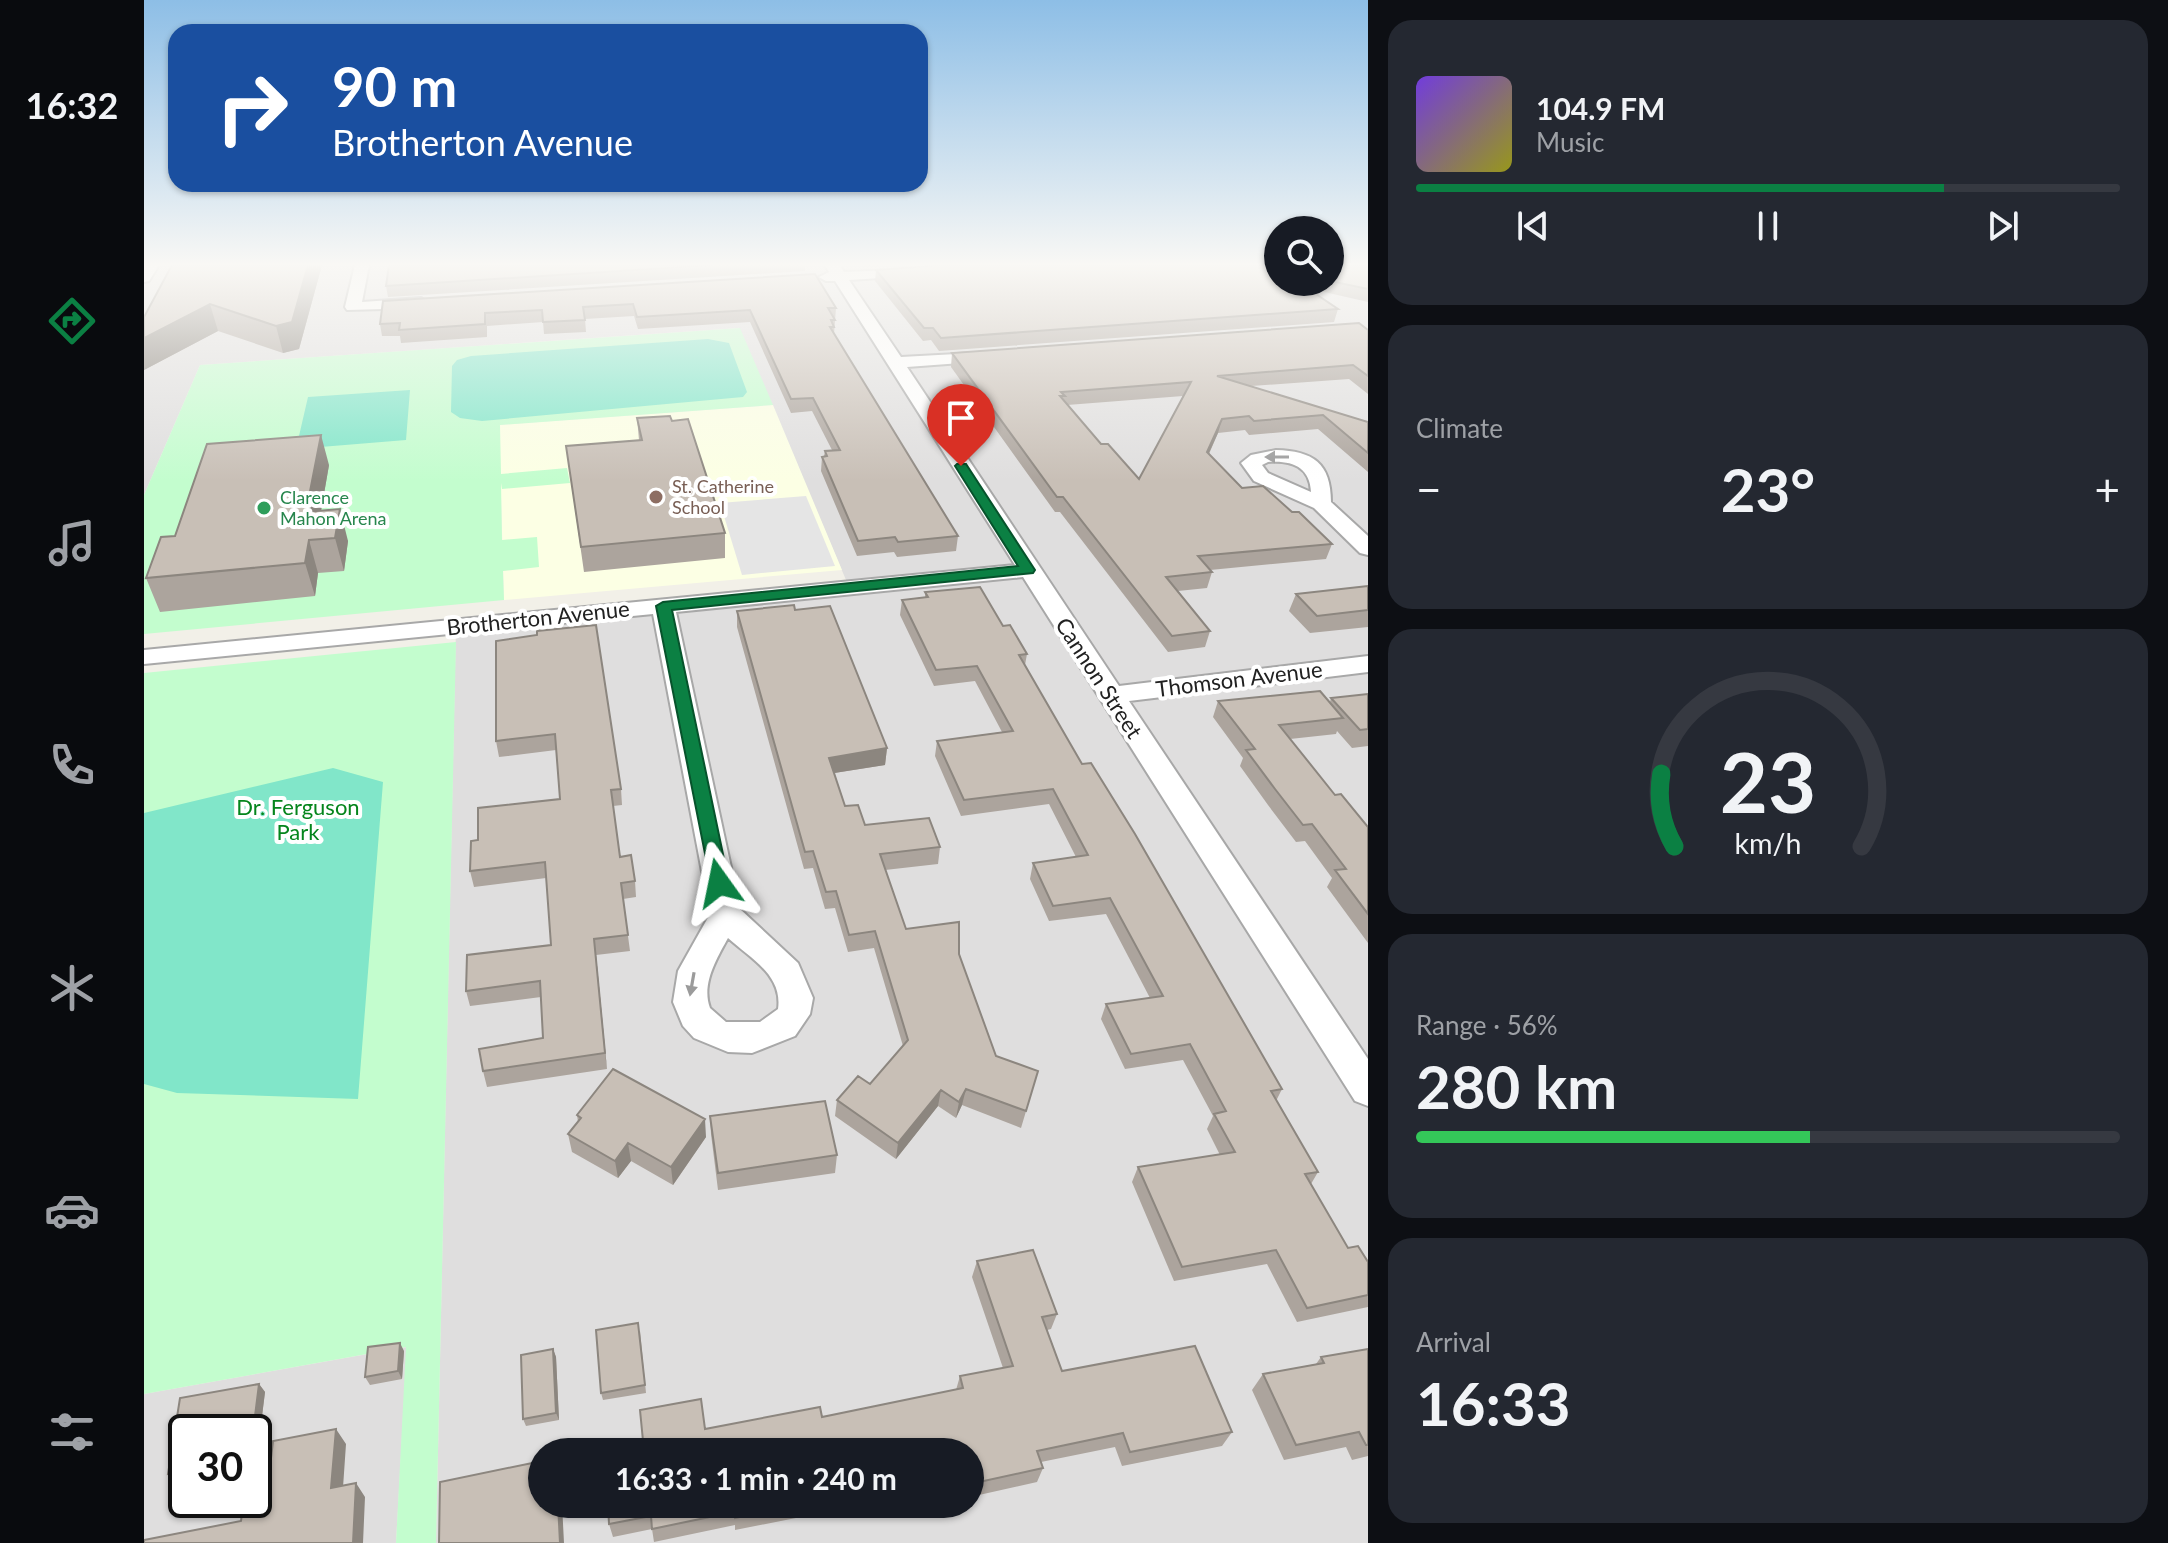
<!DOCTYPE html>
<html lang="en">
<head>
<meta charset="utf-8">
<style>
	body { margin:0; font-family:Lato,sans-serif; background:#242831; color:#f1f3f6; height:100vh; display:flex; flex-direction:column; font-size:30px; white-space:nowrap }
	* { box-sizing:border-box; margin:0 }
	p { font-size:26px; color:#9ea1a6 }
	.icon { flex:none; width:44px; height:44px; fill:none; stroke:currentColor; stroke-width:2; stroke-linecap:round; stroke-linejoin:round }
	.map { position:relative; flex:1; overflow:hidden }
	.drawer { display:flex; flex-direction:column; gap:20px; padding:20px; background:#0d0f14; width:800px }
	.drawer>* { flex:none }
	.banner { position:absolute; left:24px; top:24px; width:760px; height:168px; border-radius:24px; box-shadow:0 2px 6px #0004; background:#1a4fa0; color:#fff; overflow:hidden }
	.controls { position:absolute; left:1120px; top:216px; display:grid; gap:16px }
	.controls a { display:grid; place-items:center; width:80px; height:80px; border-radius:50%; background:#171b24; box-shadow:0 2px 6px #0004; font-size:40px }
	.speed { position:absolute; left:24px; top:1414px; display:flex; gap:16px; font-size:40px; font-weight:700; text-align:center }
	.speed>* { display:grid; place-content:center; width:104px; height:104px; border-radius:50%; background:#171b24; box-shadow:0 2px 6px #0004; line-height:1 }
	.speed .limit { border:4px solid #111; border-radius:12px; background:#fff; color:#111 }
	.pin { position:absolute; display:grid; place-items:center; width:68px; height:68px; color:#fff; margin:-82px -34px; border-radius:50% 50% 50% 0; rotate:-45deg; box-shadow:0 0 8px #0007 }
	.pin .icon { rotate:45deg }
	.me { position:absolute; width:88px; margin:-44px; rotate:348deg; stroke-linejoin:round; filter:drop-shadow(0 0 6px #0008) }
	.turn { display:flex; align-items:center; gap:28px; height:168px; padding:0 32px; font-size:36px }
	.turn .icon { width:104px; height:104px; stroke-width:2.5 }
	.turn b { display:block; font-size:56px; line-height:68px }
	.big { font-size:60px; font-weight:700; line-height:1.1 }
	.drawer .tile { flex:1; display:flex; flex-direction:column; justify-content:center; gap:12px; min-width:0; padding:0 28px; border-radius:24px; background:#242831 }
	.drawer .dial { align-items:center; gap:0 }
	.dial svg { height:208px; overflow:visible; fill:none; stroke:#363941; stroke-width:7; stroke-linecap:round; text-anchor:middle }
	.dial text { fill:#f1f3f6; stroke:none }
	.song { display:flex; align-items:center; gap:24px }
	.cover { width:96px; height:96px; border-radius:12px; background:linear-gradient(135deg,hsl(260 70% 55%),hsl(60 70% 35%)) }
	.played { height:8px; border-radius:4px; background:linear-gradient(90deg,#0b8043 75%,#363941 75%) }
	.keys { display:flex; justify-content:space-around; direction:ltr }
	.heat { display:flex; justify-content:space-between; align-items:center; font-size:44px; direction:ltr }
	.charge { height:12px; border-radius:6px; background:linear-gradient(90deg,#34c759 56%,#363941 0) }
	.trip { position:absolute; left:384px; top:1438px; width:456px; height:80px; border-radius:40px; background:#171b24; box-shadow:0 2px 6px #0004; font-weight:700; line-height:80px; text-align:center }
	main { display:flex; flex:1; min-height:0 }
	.dock { display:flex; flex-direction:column; width:144px; justify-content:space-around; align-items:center; background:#090b0e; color:#9ea1a6 }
	.dock .icon { width:56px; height:56px }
	.dock .selected { color:#0b8043 }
	.dock b { font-size:36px; color:#f1f3f6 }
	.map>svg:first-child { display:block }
</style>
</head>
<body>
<main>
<nav class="dock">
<b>16:32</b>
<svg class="icon selected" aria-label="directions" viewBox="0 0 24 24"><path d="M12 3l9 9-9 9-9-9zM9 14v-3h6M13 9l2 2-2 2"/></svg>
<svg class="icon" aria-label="music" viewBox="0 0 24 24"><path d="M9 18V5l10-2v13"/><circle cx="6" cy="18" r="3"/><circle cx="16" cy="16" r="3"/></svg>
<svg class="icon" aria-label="phone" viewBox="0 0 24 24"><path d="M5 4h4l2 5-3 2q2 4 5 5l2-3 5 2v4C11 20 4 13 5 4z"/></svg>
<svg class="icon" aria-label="climate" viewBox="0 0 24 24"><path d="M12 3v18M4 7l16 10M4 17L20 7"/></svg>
<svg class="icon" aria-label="car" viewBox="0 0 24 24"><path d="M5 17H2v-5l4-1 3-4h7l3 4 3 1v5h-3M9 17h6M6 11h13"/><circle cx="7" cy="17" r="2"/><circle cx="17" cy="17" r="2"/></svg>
<svg class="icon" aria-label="filters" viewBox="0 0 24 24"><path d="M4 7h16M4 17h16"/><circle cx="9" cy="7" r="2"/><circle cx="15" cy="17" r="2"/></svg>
</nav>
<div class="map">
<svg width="1224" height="1543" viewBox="0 0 1224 1543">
	<rect width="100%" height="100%" fill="#f2f0e8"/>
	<path fill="#dfdede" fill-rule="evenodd" d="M0,265H1134V282H1186L1224,265V1543H292L312,626L705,587L595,328L56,365L0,495ZM398,1452H826V1504H398Z
		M263,1347L252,1543H0V1394ZM42,1432H110V1500H42Z"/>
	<path fill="#fcffe4" d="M629,405L698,570L360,600L355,425Z"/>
	<path fill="#c3fdce" d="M596,328L629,405L356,425L357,474L423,468L426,483L358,489L357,483L358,540L393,537L395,567L359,571L360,600L0,634V495L56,365Z
		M312,642L292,1543H252L262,1347L0,1394V673Z"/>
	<path fill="#81e6c9" d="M564,339L585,343L603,392L599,397L338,421L316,418L307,412L308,366L313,360L327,356Z
		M266,390L262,440L152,449L164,397Z
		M189,768L239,782L214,1099L33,1093L0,1084V813Z"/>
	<path fill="#e5e5e5" d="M662,496L691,566L598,575L576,503Z"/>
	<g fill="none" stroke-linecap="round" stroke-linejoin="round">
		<g stroke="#a8a8a8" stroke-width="4">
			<path id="street" d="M15,265L5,281L0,282V265Z
				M211,265H225L218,302L277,298L285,303L277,308L203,310L201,307Z
				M681,265H696L700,272L773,269V275L768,276L705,280L757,357L850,352L852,356L850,360L844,361L763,367L975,686L1224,656V672L985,701L1224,1059V1106L1211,1101L879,577L532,612L596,909L654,963L669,998L666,1014L651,1036L608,1053L584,1052L550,1038L539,1026L529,1002L534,971L566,914L509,614L0,664V650L871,565L691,281H682L675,277L685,272ZM584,938C606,958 639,975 634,1009L616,1022H582L566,1008C557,984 573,958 584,938Z
				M1132,450C1169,451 1187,463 1187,502L1224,536V555L1216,553L1170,508L1110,481L1097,463L1107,455ZM1124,462C1148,460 1166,467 1167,492L1124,473L1118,465Z"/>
		</g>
		<use href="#street" fill="#fff" fill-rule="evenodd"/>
	</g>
	<path fill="#aca49d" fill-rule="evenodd" d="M178,265L155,349L139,353L74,331L0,370V317Z
		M245,265H661V271L244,297L242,286Z
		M720,265H750L721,267Z
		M1186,265H1224V302L1163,288L1194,309L1190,322L795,351L787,340L779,341L731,281L732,270L1134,282H1186Z
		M671,274L692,308L690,334L814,536L812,551L753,557L750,552L713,556L677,471L678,457L680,456L681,451L688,450L668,411L647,413L606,322L494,329L490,316L441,319L442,332L400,334L399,322L343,326V337L257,343L256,336H238L236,324Z
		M1224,330V394L1205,379L1107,386L1224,422V472L1174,429L1105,435L1101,430L1074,433L1065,454L1098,488L1148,512L1188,544L1182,559L1066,570L1068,572L1063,588L1034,591L1066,631L1061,647L1024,652L916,512H911L807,367L808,353ZM1039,396L995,479L957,444L923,405Z
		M493,418L581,533V558L440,572L422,446L495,440Z
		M185,465L177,511L204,541L200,571L174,573L171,596L16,612L2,578L31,536Z
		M1224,586V627L1166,633L1145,611L1152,594Z
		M781,592L859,626L883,654L881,665L938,764L1138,1089L1132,1101L1174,1172L1167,1184L1204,1248L1224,1262V1307L1153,1322L1123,1264L1030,1281L988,1182L994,1167L1076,1155L1063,1129L1069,1116L1039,1060L981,1069L957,1019L962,1004L1006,998L962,914L905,921L886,879L889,863L932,857L905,804L817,816L791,756L793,741L858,732L831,681L790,686L756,615L758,600L781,597Z
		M651,610L743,748L741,765L690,773L701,806L721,825L796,847L794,864L741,870L762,929L815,954L852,1056L894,1071L877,1128L818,1105L812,1118L794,1106L752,1159L691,1116L693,1100L726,1084L759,1046L730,948L704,952L691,908L681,909L669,868L660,869L593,627V611Z
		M352,641L477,789L478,805L469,806L476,857L491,881L492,897L479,899L486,951L452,955L463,1069L343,1087L339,1071L399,1038L397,997L326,1006L322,991L407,945L402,878L330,887L326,871L334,840L416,799L412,750L355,757L352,741Z
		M1224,694V746L1208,748L1193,731L1192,734L1146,739L1191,795L1224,827V943L1183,887L1188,878L1161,841L1152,842L1124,805L1096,766L1099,758L1069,717L1074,701L1186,702L1187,698Z
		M433,1115L562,1137L529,1185L487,1161L474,1178L428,1152L424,1134L434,1122Z
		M566,1116L693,1155L691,1173L574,1190L567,1134Z
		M833,1261L913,1314L907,1329L903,1330L918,1371L1088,1432L1078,1446L978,1466L971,1447L897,1462L899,1468L893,1482L826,1497V1452L561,1429L678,1417L812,1390L816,1376L859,1368L828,1277Z
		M496,1331L502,1393L459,1400L457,1393Z
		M409,1349L412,1357L415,1420L382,1426L379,1419Z
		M1224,1349V1456L1208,1460L1202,1447L1140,1460L1108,1390L1119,1374L1172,1364L1177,1357Z
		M260,1351L258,1379L226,1385L221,1377Z
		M115,1384L121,1392L112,1464L110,1465V1432H42V1479L31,1481L24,1474L36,1398Z
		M464,1504H696L658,1512L657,1517L591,1530V1525L510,1542L508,1529L469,1537L465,1524Z
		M726,1504H792L729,1518Z"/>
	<path fill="#8c867f" d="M164,265H178L155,349L139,353L132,326Z
		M66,304L74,331L0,370V338Z
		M1078,419L1074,433L1059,466L1063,452Z
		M177,435L185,465L172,540L162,512Z
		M196,509L204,541L200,571L191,538Z
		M165,540L174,573L171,596L161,563Z
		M743,748L741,765L684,774L685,758Z
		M450,939L452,955L463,1069L461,1053Z
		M822,1089L818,1105L812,1118L815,1102Z
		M797,1090L794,1106L752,1159L754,1143Z
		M561,1119L562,1137L529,1185L527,1167Z
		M484,1143L487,1161L474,1178L471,1161Z
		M256,1343L260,1351L258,1379L254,1371Z
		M409,1349L412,1357L415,1420L412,1413Z
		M115,1384L121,1392L112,1464L110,1462L109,1432Z
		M192,1429L202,1444L198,1502L187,1488Z
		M212,1483L221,1497L219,1543H209Z
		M414,1504H418L420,1543H416Z"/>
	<path fill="#c8bfb6" stroke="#8c867f" stroke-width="2" fill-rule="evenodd" d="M28,265H164L148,322L132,326L66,304L0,338V317Z
		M245,265H568L242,286Z
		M797,265H1134V282H1154L1194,309L797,338L789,328H780L732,270Z
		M1186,265H1224V289L1186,281Z
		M671,274L692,308H684L691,320H687L690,327H686L814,536L754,542L751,537L714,541L678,457L683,456L681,451L696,450L669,398L647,399L606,310L493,317L489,304L439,307L441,320L399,322L398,310L341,313V324L255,330L256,323L236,324L239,301Z
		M1215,323L1224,330V376L1209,365L1073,376L1224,422V453L1179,415L1110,421L1105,416L1078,419L1063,452L1098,488L1119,486L1148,512H1155L1188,544L1054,556L1068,572L1022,577L1066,631L1028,636L919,497H913L808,353ZM1047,382L995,479L964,444H957L916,396H921L917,392Z
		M526,416L528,421L544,419L581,533L437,547L422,446L498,440L493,418Z
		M177,435L162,512L196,509L191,538L165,540L161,563L2,578L17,537L31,536L63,444Z
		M1224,586V610L1173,616L1152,594Z
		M836,587L859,626L866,625L883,654L875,655L938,764L947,763L991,834L1138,1089L1127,1091L1174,1172L1161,1174L1204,1248L1214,1246L1224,1262V1295L1163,1308L1132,1250L1038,1267L994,1167L1091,1152L1070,1114L1082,1111L1046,1044L987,1054L962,1004L1019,996L966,898L909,906L889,863L944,855L909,789L820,800L793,741L869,731L833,666L792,670L758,600L784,597L781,592Z
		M650,605L651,610L686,606L743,748L685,758L701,806L714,805L721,825L785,818L796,847L736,854L762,929L815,922V954L852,1056L894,1071L882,1111L822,1089L815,1102L797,1090L754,1143L693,1100L714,1076L726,1084L764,1040L731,931L705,935L692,891L682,892L669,851L661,852L593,611Z
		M452,625L477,789L467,790L476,857L487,855L491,881L477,883L484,935L450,939L461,1053L339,1071L335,1049L399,1038L396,981L322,991L323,955L407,945L401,862L326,871L327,841L334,840V808L416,799L411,734L352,741V641L393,635V631Z
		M1176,691L1199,718L1135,725L1191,795L1197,794L1224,827V914L1191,870L1202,869L1168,824L1159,825L1131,789L1102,750L1111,749L1074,701Z
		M1224,694V729L1216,730L1187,698Z
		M469,1069L561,1119L527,1167L484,1143L471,1161L424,1134L437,1118L433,1115Z
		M681,1101L693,1155L574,1173L566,1116Z
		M889,1250L913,1314L898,1317L918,1371L1051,1346L1088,1432L986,1452L979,1433L893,1451L899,1468L826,1484V1452H497L500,1451L496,1410L557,1399L561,1429L676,1407L678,1417L819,1388L816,1376L869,1366L833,1261Z
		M494,1323L501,1385L457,1393L452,1330Z
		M256,1343L254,1371L221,1377L224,1347Z
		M409,1349L412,1413L379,1419L377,1355Z
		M1224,1349V1445H1222L1215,1432L1152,1445L1119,1374L1180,1363L1177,1357Z
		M115,1384L109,1432H42V1470L24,1474L36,1398Z
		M192,1429L187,1488L212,1483L209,1543H0V1540L97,1521L99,1506L122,1502L129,1441Z
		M398,1461V1504H414L416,1543H295L296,1482Z
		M464,1504H658L591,1518L590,1512L508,1529L507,1516L465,1524Z"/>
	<defs><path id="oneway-solid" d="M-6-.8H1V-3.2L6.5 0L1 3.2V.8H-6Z" transform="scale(2)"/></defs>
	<g fill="#9b9b9b">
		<use href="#oneway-solid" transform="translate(1133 457) rotate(-180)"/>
		<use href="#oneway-solid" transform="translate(548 984) rotate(100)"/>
	</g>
	<linearGradient id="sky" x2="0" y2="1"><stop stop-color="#8dbee6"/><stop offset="0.55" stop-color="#f9f8f5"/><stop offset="1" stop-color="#f9f8f5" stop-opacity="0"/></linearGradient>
	<rect width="1224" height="481" fill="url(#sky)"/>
	<path fill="#0b8043" stroke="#07532c" stroke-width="2" d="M813,464H822L891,570L889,573L528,610L585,883L583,889H568L512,606L519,602L874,566L811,466Z"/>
	<circle fill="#8d6e63" stroke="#fff" stroke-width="3" cx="512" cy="497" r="8"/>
	<circle fill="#2e9e5b" stroke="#fff" stroke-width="3" cx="120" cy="508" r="8"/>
	<g text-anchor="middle" stroke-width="8" stroke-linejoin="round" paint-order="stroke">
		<g font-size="18" fill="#785e54" stroke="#fff" text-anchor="start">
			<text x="528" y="493">St. Catherine<tspan x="528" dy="21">School</tspan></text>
		</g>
		<g font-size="18" fill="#27864d" stroke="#fff" text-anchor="start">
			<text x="136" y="504">Clarence<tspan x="136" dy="21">Mahon Arena</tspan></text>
		</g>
		<g font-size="22" fill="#212121" stroke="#fff">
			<text transform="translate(394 618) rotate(-6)" y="8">Brotherton Avenue</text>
			<text transform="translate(955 678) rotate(57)" y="8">Cannon Street</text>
			<text transform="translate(1095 679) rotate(-7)" y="8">Thomson Avenue</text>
		</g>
		<g font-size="22" fill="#05851c" stroke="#fff">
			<text x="154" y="815">Dr. Ferguson<tspan x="154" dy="25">Park</tspan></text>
		</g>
	</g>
</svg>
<div class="controls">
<a><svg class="icon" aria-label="search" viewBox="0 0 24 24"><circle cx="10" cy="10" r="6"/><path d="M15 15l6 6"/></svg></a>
</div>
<div class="speed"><div class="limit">30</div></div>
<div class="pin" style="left:817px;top:466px;background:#d93025"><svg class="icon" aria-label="arrive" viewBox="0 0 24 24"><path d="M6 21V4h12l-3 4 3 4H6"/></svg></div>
<svg class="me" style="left:575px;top:883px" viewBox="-20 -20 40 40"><path d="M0-17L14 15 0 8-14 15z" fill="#0b8043" stroke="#fff" stroke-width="4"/></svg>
<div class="trip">16:33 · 1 min · 240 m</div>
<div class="banner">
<div class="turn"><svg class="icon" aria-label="right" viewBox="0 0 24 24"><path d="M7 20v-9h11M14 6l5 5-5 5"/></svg><div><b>90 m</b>Brotherton Avenue</div></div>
</div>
</div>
<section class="drawer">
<div class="tile">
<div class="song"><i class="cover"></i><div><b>104.9 FM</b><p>Music</p></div></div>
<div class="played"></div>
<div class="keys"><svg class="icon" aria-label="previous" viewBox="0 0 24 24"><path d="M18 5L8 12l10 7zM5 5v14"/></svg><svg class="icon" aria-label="pause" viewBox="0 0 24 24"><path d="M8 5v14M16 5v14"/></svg><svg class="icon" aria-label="next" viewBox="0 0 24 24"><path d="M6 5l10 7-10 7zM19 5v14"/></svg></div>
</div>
<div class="tile"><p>Climate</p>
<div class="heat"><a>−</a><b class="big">23°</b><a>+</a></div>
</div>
<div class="tile dial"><svg viewBox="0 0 100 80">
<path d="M14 69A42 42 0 1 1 86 69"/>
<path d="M14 69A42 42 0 0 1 9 41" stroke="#0b8043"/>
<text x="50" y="56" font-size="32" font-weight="700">23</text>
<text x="50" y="72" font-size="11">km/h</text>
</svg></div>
<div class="tile"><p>Range · 56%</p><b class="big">280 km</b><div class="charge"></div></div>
<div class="tile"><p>Arrival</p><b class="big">16:33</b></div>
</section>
</main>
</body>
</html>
